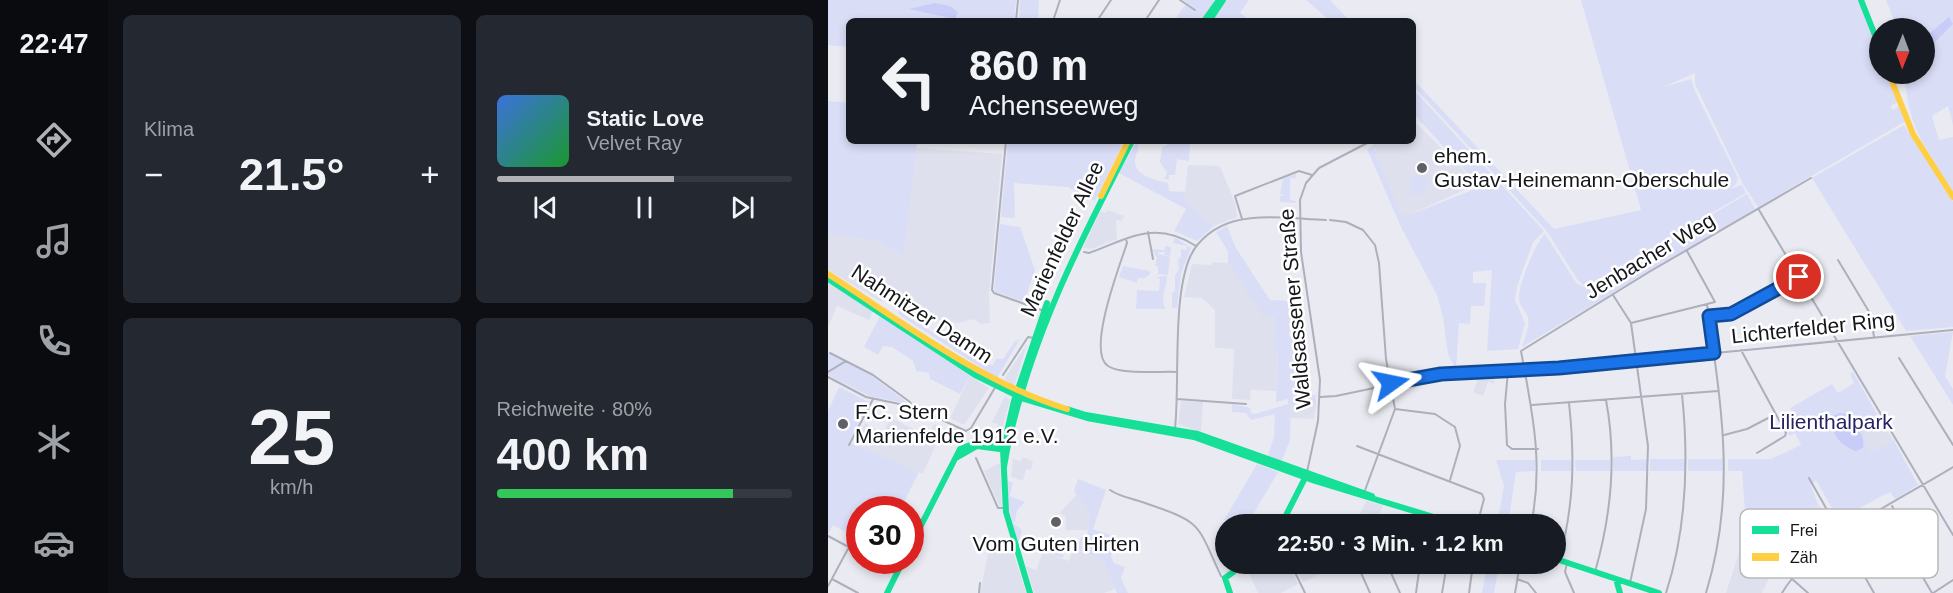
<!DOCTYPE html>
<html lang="de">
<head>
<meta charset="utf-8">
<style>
	body { margin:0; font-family:Arial,sans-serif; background:#242831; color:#f1f3f6; height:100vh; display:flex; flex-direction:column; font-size:22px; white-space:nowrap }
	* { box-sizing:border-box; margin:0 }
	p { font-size:20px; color:#9ea1a6 }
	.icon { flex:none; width:33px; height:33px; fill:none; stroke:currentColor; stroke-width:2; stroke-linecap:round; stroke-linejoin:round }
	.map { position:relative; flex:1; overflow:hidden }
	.sheet { display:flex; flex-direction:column; gap:15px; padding:15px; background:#0d0f14; width:720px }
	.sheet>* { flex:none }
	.guide { position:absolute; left:18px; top:18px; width:570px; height:126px; border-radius:9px; box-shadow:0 3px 9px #0003; background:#171b24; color:#f1f3f6; overflow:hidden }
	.needle { width:39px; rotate:181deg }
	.tools { position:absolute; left:1041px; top:18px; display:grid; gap:12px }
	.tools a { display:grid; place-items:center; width:66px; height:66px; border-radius:50%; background:#171b24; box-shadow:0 3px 9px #0003; font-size:30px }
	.speed { position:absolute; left:18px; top:496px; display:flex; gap:12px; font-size:30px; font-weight:700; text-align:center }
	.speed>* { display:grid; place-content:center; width:78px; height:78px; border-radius:50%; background:#171b24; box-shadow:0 3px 9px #0003; line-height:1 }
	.speed .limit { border:9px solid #d22; background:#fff; color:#111 }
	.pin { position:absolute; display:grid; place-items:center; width:51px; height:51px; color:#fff; margin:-26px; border:3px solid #fff; border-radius:50%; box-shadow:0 2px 6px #0007 }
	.me { position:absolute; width:66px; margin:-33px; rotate:78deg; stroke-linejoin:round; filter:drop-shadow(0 0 4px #0008) }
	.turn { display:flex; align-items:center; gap:21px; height:126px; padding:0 24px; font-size:27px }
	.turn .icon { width:78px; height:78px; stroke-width:2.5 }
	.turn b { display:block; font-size:42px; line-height:51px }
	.big { font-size:45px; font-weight:700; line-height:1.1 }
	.sheet .card { flex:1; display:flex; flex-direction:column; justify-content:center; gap:9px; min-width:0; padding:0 21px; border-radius:9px; background:#242831 }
	.sheet .dial { align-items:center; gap:0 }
	.dial b { font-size:78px; line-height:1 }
	.song { display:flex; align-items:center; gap:18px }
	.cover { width:72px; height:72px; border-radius:9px; background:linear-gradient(135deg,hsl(220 70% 55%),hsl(130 70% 35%)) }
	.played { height:6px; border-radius:3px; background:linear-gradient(90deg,#b0b1b5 60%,#363941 60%) }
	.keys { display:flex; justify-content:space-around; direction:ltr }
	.heat { display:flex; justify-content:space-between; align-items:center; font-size:33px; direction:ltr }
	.charge { height:9px; border-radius:4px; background:linear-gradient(90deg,#34c759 80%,#363941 0) }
	.sheet .tiles { flex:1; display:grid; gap:15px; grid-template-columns:repeat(2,1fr) }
	.trip { position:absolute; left:387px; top:514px; width:351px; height:60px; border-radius:30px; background:#171b24; box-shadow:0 3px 9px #0003; font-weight:700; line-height:60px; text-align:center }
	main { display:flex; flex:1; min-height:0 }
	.dock { display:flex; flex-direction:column; width:108px; justify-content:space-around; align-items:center; background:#090b0e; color:#9ea1a6 }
	.dock .icon { width:42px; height:42px }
	.dock .active { color:#b0b1b5 }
	.dock b { font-size:27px; color:#f1f3f6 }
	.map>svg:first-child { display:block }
</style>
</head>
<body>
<main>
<nav class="dock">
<b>22:47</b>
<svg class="icon active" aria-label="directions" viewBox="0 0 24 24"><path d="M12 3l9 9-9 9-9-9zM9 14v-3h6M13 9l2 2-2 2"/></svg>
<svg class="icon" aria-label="music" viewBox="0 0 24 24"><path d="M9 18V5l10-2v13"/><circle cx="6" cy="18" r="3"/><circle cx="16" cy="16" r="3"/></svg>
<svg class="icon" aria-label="phone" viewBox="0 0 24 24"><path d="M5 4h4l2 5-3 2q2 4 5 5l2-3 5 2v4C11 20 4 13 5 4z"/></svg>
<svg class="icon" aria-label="climate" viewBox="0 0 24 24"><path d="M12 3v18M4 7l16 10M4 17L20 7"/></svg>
<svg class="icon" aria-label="car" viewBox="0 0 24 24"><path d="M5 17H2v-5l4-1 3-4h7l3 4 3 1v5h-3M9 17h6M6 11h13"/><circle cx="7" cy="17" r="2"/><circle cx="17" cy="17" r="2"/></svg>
</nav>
<section class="sheet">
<div class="tiles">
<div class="card"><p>Klima</p>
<div class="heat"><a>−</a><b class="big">21.5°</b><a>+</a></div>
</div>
<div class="card">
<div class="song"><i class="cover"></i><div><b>Static Love</b><p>Velvet Ray</p></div></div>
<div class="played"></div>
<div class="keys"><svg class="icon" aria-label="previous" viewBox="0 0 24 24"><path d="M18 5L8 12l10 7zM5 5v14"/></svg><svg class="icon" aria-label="pause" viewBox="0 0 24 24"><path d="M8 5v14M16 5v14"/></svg><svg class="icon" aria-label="next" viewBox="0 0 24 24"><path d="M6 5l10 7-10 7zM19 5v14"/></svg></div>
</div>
<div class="card dial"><b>25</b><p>km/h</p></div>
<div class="card"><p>Reichweite · 80%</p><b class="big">400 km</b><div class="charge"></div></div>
</div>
</section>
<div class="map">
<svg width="1125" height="593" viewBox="0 0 1125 593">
	<rect width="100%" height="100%" fill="#eaebf2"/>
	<path fill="#dee0ee" d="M589,124L649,184L581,215H572L544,143L585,141V126Z
		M88,148L174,154L161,294L162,323L153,324L146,319L130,323L76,314L71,303L52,301L0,270V234L51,242L76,256Z
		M360,165L392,166L408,206L409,217L386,226L356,201Z
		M280,210L296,216L294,221L288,220L289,239L263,249L255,248L272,211L278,213Z
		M384,262L400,263L434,314L447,315L446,350L450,351L448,391L423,390L422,400L404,399L406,349L387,348V310L374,298L356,297L364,264L383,265Z
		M0,283L45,311L41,320L9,306L0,327Z
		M199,344L187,384L185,385L176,379Z
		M667,375L666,384L660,382L655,396L645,392L651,376Z
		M142,376L161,388L136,425L122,418Z
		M177,396L182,400L172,437L164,438L170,424L164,422Z
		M353,401L375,402L373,432L350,424Z
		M463,405L488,406L486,419L463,418Z
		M1049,414L1066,441L1043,452L1033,423Z
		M63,418L100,436L106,424L115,428L95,474L26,444L37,423L55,433Z
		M195,457L205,462L203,470L198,469L195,481L183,477L185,459L193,461Z
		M172,463L174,505L172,507L156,471Z
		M250,493L262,512L260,530H237L238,517L231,513Z
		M538,501L555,505L548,525H527Z
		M990,504L999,518L973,533L965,519Z
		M182,542L198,593H152L161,549Z
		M245,549L274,559L287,589L276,593H206L198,566L208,570L215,552L241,561Z
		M910,556L946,568L934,593H898Z
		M422,564H460L470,584L453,593H430L418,567Z
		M466,564H494L505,568L475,582Z"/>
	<path fill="#daddf6" d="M0,0H188L186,21H21V47L0,45Z
		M192,0H211L210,21H191Z
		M355,0H387L373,21H346L357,5L369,10Z
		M399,0H421L412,13L423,21H385Z
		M478,0H502L522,21H502Z
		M753,0H1032L1051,51L1052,74H1060L1071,102L1062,106L1065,110L1072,105L1078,121L930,207L915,184L867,84V73L835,87L804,96L863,79L867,91L910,178L908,184L902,189L914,185L918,193L760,285H755L749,279L718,230L585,86V79L726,229L813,210Z
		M1058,0H1125V125L1120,106L1104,116L1111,140L1125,137V192C1100,149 1081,132 1077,79L1086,74H1096V28H1069Z
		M585,89L716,231L705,242L689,286L687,300L697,323L690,349L659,351L664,270L645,272V283H658L656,306H643L642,324L631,323L628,370L620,354L615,317L609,295L573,227L539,149L545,146L573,215H581L652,187L585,113Z
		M0,101L21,103V141H89L76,256L51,242L0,234Z
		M1076,125L1125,202V327L1078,331L984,178Z
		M180,141H296L267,201L240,187L186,183L187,218L173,217Z
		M309,141C313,148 308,152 307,160C305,176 330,181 340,183L341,191L357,192L356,201L386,226L369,241L346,231L358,209L291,173Z
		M359,141L360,144L362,141L361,161L349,159L347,175H341V179H336L339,173L332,162L334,148L345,141Z
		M468,174V178H462V200L468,201L467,203L452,202V196H457L452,194L455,179Z
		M597,175L600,183L592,195L582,193L585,187L579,183L583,180L582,177Z
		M919,194L927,209L694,347C697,337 703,326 699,315C696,309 691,305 691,298C690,286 708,241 717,234L749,284L760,288Z
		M172,224L192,227L207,270L196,302L166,291Z
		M399,226L408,248L442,300L463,301L461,336H466V348H474L473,394L488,395V406L463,405L462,440L453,463L439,458L446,437L447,414L423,420L418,413L404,412V404L422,408L423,413L427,414L460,404V399L448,402L450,351H446L447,315H391H434L400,263V251L388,232Z
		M347,237L363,248L353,274L349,308H344V293L347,291V276L351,269L350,259L353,257V249L358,250L359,246L345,243Z
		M337,246L343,247L342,256L336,255L337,252H331L330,254L342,257L340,275L330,274V266H327L329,258L324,249L337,250Z
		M295,266L322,271V274L317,278H310L309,283L291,277Z
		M339,276C339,288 331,299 338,309H308L309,290L331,291L332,279L328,277Z
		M71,307L76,315L158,364L165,365L168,359H175L187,341L192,339L169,378L73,316L70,313Z
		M52,316L142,376L132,394L102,379L101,373L88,371L85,361L64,347L55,346L50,355L36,347Z
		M1125,332L1117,376L1125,389V405L1082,336Z
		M0,353L44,376L81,404L41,396L0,375Z
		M1025,372L1049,414L1033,423L1043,452L1066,441L1090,485L1067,499L1062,492L1010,519L988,480L983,486L990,504L966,520L973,532L999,518L1002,523L967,545L946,568L910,556L918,525L914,471H900V459H943L973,445L967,433L962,436L954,422L966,415L962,408L1004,384L1010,393L1026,383L1022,374Z
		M11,387L41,402L21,442L91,472L72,510H32L31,522L24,535L31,540V551L19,544L23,535L5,525L0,534V411Z
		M803,456V460L819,459V471H785V457Z
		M822,459H857V471H822Z
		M860,459H895V471H860Z
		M668,460H707V471L688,472L680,525H669L676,486Z
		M713,460H744V471H713Z
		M747,460H782V471H748Z
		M429,464L450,472L419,525H408L396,520Z
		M250,479L278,490L265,529L287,537L283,547L286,548L283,556L286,563L297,567L293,578L300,593H289L274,559L249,550L253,537L259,538L262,512L246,491Z
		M179,481L185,482L181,499L182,496L197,502L189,510L187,522L184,521L179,501Z
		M185,523L194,530L190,543L197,545L198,542L226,550L231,539L235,540L231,553L236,555L235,558L201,548L192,551Z
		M659,564H671L666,593H654Z"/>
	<path fill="#c8cdf7" d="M107,3L122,6L130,12L127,19L81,9Z
		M1121,17L1125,24L1097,52V37Z
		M1012,413L1018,414C1025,426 1038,433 1035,448L1028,451C1013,446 1000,433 1006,415Z"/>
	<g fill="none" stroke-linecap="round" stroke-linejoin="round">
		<path stroke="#adafbb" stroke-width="2" d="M352,0L367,10
			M188,21L190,0
			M225,21L232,0
			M269,21L283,0
			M317,21L331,0
			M178,141L164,290L166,293L216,311
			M931,210L1125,535
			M414,219L407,196L471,171L484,175
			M502,220L518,222L535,230L547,245L551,263L558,359L567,409L536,493
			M320,232L325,259
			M298,239L299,243C292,265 258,352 280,366C294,375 332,371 349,372
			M256,252L261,253C302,238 327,220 368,246
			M1010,260L1043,315L1046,337
			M785,295L803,323L820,446L818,509L802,583
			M881,316L903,314L971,277
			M803,323L887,302L859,251
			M913,350L958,433L957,436L929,453
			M2,353L45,375L82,402L84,406
			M1071,358L1125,445
			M680,371L677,404L679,445L684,449H710
			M0,372L18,361
			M175,375L200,337L206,338
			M0,377L38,397L86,407L138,431L143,428L168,386
			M492,397L508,396L613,374L731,368L1125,330
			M349,399L418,404
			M704,405L890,391
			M567,409L607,414L627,427L632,446L622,480
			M347,429C352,382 344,298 362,257C370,239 388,226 407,221C436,214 468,219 498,220
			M896,435L919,429L948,414
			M21,445L45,399
			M529,446L654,494L656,499L649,525
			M148,458L170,508H177
			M479,472L490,421L492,380L473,252L472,200L478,183L491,168L543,141
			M981,478L1046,593
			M282,490C292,497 306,499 317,503C375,523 368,522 393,576L397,579
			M1038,520L1068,567L1091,551L1064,506
			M703,525C716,464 704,411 693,351L821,272L983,178
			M0,536L32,553
			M1083,557L1104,593
			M731,560C746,507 747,458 741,403
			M47,561L69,572
			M739,563L737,572L746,593
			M463,564L477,593
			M529,564L542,593
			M559,564L572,593
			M767,572C783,516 789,458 778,400
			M963,578L980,593
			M4,579L30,593
			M689,579L700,583L708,593
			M0,586L21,547
			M151,593L152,583
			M588,593L592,564
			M614,593L619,564
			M641,593L645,564
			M687,593L692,564
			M838,593C859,528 861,462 854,394
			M878,593C909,491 893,406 879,304
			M954,593C987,538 1070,501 1125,467
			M1105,593L1125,580"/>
		<path stroke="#16e098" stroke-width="6" d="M1033,0L1052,48
			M376,21L391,0
			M381,21L395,0
			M0,279L147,375L196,399L259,418L366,437L487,481L632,525
			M239,409L258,415L370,434L544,496
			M175,449L178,512L202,593
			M175,449L186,401L219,303
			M128,458L149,446L179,450C202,339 252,241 304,141
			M176,467L179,450
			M453,525L477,478
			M82,547L132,449L150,442L177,444
			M728,559L831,593
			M788,579L792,593
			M59,593L75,561
			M402,593L397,578L416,564"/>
		<path stroke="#ffcf43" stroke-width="6" d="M1061,74L1085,134L1125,197
			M273,196L300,141
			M0,274C76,323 152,382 239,409"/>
	</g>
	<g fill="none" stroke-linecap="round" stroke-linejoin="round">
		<g stroke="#114b97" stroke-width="15">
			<path id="route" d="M563,383L613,374L731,368L886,353L881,316L903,314L971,277"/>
		</g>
		<use href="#route" stroke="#1a73e8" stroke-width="10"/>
	</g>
	<g fill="#606166" stroke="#fff" stroke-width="2">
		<circle cx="594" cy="168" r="6"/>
		<circle cx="15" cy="424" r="6"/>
		<circle cx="228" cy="522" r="6"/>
	</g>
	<g text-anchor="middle" stroke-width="5" stroke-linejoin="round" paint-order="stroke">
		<g font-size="21" fill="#16171b" stroke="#fff" text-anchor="start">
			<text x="606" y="163">ehem.<tspan x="606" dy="24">Gustav-Heinemann-Oberschule</tspan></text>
			<text x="27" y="419">F.C. Stern<tspan x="27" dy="24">Marienfelde 1912 e.V.</tspan></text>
			<text x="228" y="551" text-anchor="middle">Vom Guten Hirten</text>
		</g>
		<g font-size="21" fill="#16171b" stroke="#fff">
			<text transform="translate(234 239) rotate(-65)" y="7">Marienfelder Allee</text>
			<text transform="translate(822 256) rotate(-31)" y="7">Jenbacher Weg</text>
			<text transform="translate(467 309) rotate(-95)" y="7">Waldsassener Straße</text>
			<text transform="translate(94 314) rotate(33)" y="7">Nahmitzer Damm</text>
			<text transform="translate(985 328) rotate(-6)" y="7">Lichterfelder Ring</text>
		</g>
		<g font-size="21" fill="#252363" stroke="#fff">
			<text x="1003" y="429">Lilienthalpark</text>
		</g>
	</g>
	<rect x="912" y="509" width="198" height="69" rx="9" fill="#fff" stroke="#b9b9bb" stroke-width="1.5"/>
	<rect x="924" y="526" width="27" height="8" fill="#16e098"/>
	<rect x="924" y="553" width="27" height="8" fill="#ffcf43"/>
	<g font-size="16" fill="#16171b">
		<text x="962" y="536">Frei</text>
		<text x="962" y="563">Zäh</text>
	</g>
</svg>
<div class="tools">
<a><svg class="needle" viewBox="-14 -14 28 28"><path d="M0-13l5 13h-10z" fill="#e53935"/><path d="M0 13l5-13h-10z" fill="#9ea1a6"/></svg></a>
</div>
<div class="speed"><div class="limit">30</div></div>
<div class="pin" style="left:971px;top:277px;background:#d93025"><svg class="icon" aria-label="arrive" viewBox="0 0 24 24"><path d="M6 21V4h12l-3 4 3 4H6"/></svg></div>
<svg class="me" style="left:563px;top:383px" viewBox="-20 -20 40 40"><path d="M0-17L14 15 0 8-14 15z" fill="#1a73e8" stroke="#fff" stroke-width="4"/></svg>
<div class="trip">22:50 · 3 Min. · 1.2 km</div>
<div class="guide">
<div class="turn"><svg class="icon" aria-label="left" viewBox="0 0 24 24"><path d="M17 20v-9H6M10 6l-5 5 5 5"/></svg><div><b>860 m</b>Achenseeweg</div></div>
</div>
</div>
</main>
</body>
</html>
